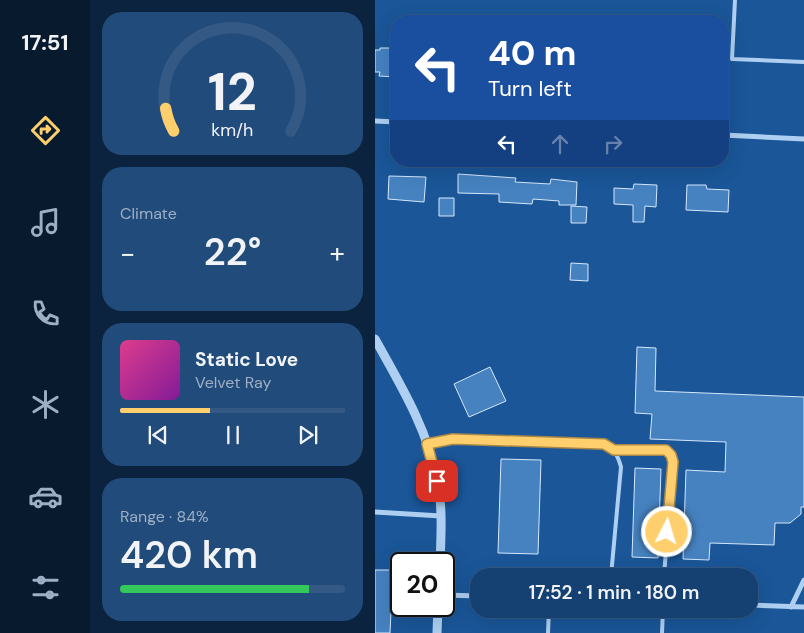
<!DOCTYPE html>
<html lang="en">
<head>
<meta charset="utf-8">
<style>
	body { margin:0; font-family:"DM Sans",sans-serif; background:#214b7a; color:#f1f3f6; height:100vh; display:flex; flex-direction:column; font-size:19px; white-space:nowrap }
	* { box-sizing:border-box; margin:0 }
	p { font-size:16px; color:#9dafc4 }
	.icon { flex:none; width:28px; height:28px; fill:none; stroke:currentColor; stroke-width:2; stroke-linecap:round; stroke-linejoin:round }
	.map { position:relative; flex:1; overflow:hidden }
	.side { display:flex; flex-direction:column; gap:12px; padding:12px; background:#0b233f; width:285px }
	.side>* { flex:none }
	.hud { position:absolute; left:15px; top:15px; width:339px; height:152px; border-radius:20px; box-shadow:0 5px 20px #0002,0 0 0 1px #335984; background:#1a4fa0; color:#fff; overflow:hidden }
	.speed { position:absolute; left:15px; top:552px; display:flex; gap:10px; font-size:25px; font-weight:700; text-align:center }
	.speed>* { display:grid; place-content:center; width:65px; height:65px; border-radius:50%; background:#144072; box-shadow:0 5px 20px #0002,0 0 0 1px #335984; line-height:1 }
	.speed .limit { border:2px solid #111; border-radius:8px; background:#fff; color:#111 }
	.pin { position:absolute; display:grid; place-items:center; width:42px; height:42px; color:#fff; margin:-21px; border-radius:10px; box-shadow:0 2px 8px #0006 }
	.me { position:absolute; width:55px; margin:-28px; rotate:5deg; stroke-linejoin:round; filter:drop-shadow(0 0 4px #0008) }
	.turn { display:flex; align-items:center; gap:18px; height:105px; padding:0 15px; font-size:22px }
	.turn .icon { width:65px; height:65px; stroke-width:2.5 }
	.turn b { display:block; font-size:35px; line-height:42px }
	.lanes { display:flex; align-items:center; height:48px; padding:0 15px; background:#0003; justify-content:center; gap:25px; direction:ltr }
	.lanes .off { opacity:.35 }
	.big { font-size:38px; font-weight:600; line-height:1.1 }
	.side .tile { flex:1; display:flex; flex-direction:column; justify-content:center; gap:8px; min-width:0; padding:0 18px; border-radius:20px; background:#214b7a }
	.side .dial { align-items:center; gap:0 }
	.dial svg { height:130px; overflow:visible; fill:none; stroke:#335984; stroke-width:7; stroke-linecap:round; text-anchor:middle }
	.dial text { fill:#f1f3f6; stroke:none }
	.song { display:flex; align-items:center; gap:15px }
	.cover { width:60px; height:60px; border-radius:8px; background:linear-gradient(135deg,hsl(330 70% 55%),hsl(290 70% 35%)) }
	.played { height:5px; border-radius:2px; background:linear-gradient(90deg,#ffcf6d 40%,#335984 40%) }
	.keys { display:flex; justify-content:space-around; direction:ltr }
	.heat { display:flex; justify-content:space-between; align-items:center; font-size:28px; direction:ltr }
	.charge { height:8px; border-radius:4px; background:linear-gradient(90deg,#34c759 84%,#335984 0) }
	.trip { position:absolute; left:95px; top:568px; width:288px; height:50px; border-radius:20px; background:#144072; box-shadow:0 5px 20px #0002,0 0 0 1px #335984; font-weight:600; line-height:50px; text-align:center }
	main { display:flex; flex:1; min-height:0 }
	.tabs { display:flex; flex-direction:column; width:90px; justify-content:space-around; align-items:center; background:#081a2e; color:#9dafc4 }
	.tabs .icon { width:35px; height:35px }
	.tabs .current { color:#ffcf6d }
	.tabs b { font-size:22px; color:#f1f3f6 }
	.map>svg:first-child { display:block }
</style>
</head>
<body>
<main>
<nav class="tabs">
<b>17:51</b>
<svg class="icon current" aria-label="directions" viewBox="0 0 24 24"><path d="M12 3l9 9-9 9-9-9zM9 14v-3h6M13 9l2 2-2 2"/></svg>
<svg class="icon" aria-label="music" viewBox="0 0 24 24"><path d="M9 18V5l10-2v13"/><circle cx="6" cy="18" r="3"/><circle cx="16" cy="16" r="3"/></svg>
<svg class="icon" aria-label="phone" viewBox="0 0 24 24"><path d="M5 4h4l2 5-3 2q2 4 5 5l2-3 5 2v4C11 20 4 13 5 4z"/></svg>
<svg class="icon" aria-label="climate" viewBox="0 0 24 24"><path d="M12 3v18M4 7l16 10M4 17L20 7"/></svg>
<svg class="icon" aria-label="car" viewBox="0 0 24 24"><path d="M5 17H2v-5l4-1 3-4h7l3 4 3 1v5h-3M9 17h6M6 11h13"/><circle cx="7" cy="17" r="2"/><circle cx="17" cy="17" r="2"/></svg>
<svg class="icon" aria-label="filters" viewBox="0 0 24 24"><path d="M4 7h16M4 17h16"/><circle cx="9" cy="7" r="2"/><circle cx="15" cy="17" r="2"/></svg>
</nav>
<section class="side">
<div class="tile dial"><svg viewBox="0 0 100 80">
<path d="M14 69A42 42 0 1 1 86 69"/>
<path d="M14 69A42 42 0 0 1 9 55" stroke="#ffcf6d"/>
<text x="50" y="56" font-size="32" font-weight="700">12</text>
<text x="50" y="72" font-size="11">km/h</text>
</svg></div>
<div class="tile"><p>Climate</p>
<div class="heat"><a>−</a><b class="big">22°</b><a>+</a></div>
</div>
<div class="tile">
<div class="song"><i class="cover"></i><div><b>Static Love</b><p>Velvet Ray</p></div></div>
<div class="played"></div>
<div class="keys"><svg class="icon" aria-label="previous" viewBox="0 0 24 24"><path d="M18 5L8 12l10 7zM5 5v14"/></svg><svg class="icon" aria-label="pause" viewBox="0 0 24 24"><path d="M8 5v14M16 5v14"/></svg><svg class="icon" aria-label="next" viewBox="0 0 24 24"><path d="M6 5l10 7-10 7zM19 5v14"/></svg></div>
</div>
<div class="tile"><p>Range · 84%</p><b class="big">420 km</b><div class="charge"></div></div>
</section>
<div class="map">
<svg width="429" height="633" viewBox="0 0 429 633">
	<rect width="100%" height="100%" fill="#1a5698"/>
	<path fill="#4682c0" stroke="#d5e8fc" d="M5,48H21V77L4,76L5,72H0V50H5Z
		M83,174L141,178L140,182L175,184L176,179L202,182L201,205H184V201L158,199L157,204L124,202V194L83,193Z
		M14,176L51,177L49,202L13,199Z
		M259,184L282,185L281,207L270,206L269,222H258V205L239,204V188L258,189Z
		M312,185H331L332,189L354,190L353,212L311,210Z
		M64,198H79V216H64Z
		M196,206L212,207L211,223H196Z
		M196,263L213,264V281L195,280Z
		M262,347L281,348L280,391L429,397V507H426V514L415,523H400L399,545L335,543L334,560L308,559L311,470L350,472L351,442L275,439L277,414L260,413Z
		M115,367L131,401L94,417L79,384Z
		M126,459L166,460L163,554L123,553Z
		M260,468L286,469L283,558L257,557Z
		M0,570H18L15,633H0Z"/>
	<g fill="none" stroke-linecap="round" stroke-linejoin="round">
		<path stroke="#aecff1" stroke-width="4" d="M360,0L357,59L429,62
			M53,443L78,439L229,444C240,450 243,456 246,467L236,576
			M239,449L291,451L296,455L298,462L289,576
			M173,633L174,609
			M287,633L288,609"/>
		<path stroke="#aecff1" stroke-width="5" d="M0,121L21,122
			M348,135L429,139
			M0,512L66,516
			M69,595L104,596
			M374,605L429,607
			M416,607L429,580"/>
		<path stroke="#aecff1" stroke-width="9" d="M0,339C25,384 52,428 62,479C68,507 66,536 65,564
			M62,633L63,606"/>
	</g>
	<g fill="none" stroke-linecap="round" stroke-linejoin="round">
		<g stroke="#a68747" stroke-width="12">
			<path id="route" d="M62,481L52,444L78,439L229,444L239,450H291L296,455L298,462L292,532"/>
		</g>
		<use href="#route" stroke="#ffcf6d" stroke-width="9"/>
	</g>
</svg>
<div class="speed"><div class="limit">20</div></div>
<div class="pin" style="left:62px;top:481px;background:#d93025"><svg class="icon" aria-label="arrive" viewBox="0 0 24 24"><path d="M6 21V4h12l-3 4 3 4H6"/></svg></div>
<svg class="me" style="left:292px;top:532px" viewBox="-20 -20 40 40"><circle r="17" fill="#ffcf6d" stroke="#fff" stroke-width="3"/><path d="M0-11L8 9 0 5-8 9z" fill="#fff"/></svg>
<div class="trip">17:52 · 1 min · 180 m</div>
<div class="hud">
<div class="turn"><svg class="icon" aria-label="left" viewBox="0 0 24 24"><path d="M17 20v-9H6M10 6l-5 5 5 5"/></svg><div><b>40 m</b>Turn left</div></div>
<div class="lanes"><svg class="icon" aria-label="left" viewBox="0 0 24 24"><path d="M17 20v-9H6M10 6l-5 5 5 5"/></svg><svg class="icon off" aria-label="ahead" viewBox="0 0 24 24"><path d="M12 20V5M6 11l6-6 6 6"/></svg><svg class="icon off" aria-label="right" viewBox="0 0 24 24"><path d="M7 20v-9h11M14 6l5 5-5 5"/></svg></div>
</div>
</div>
</main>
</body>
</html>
